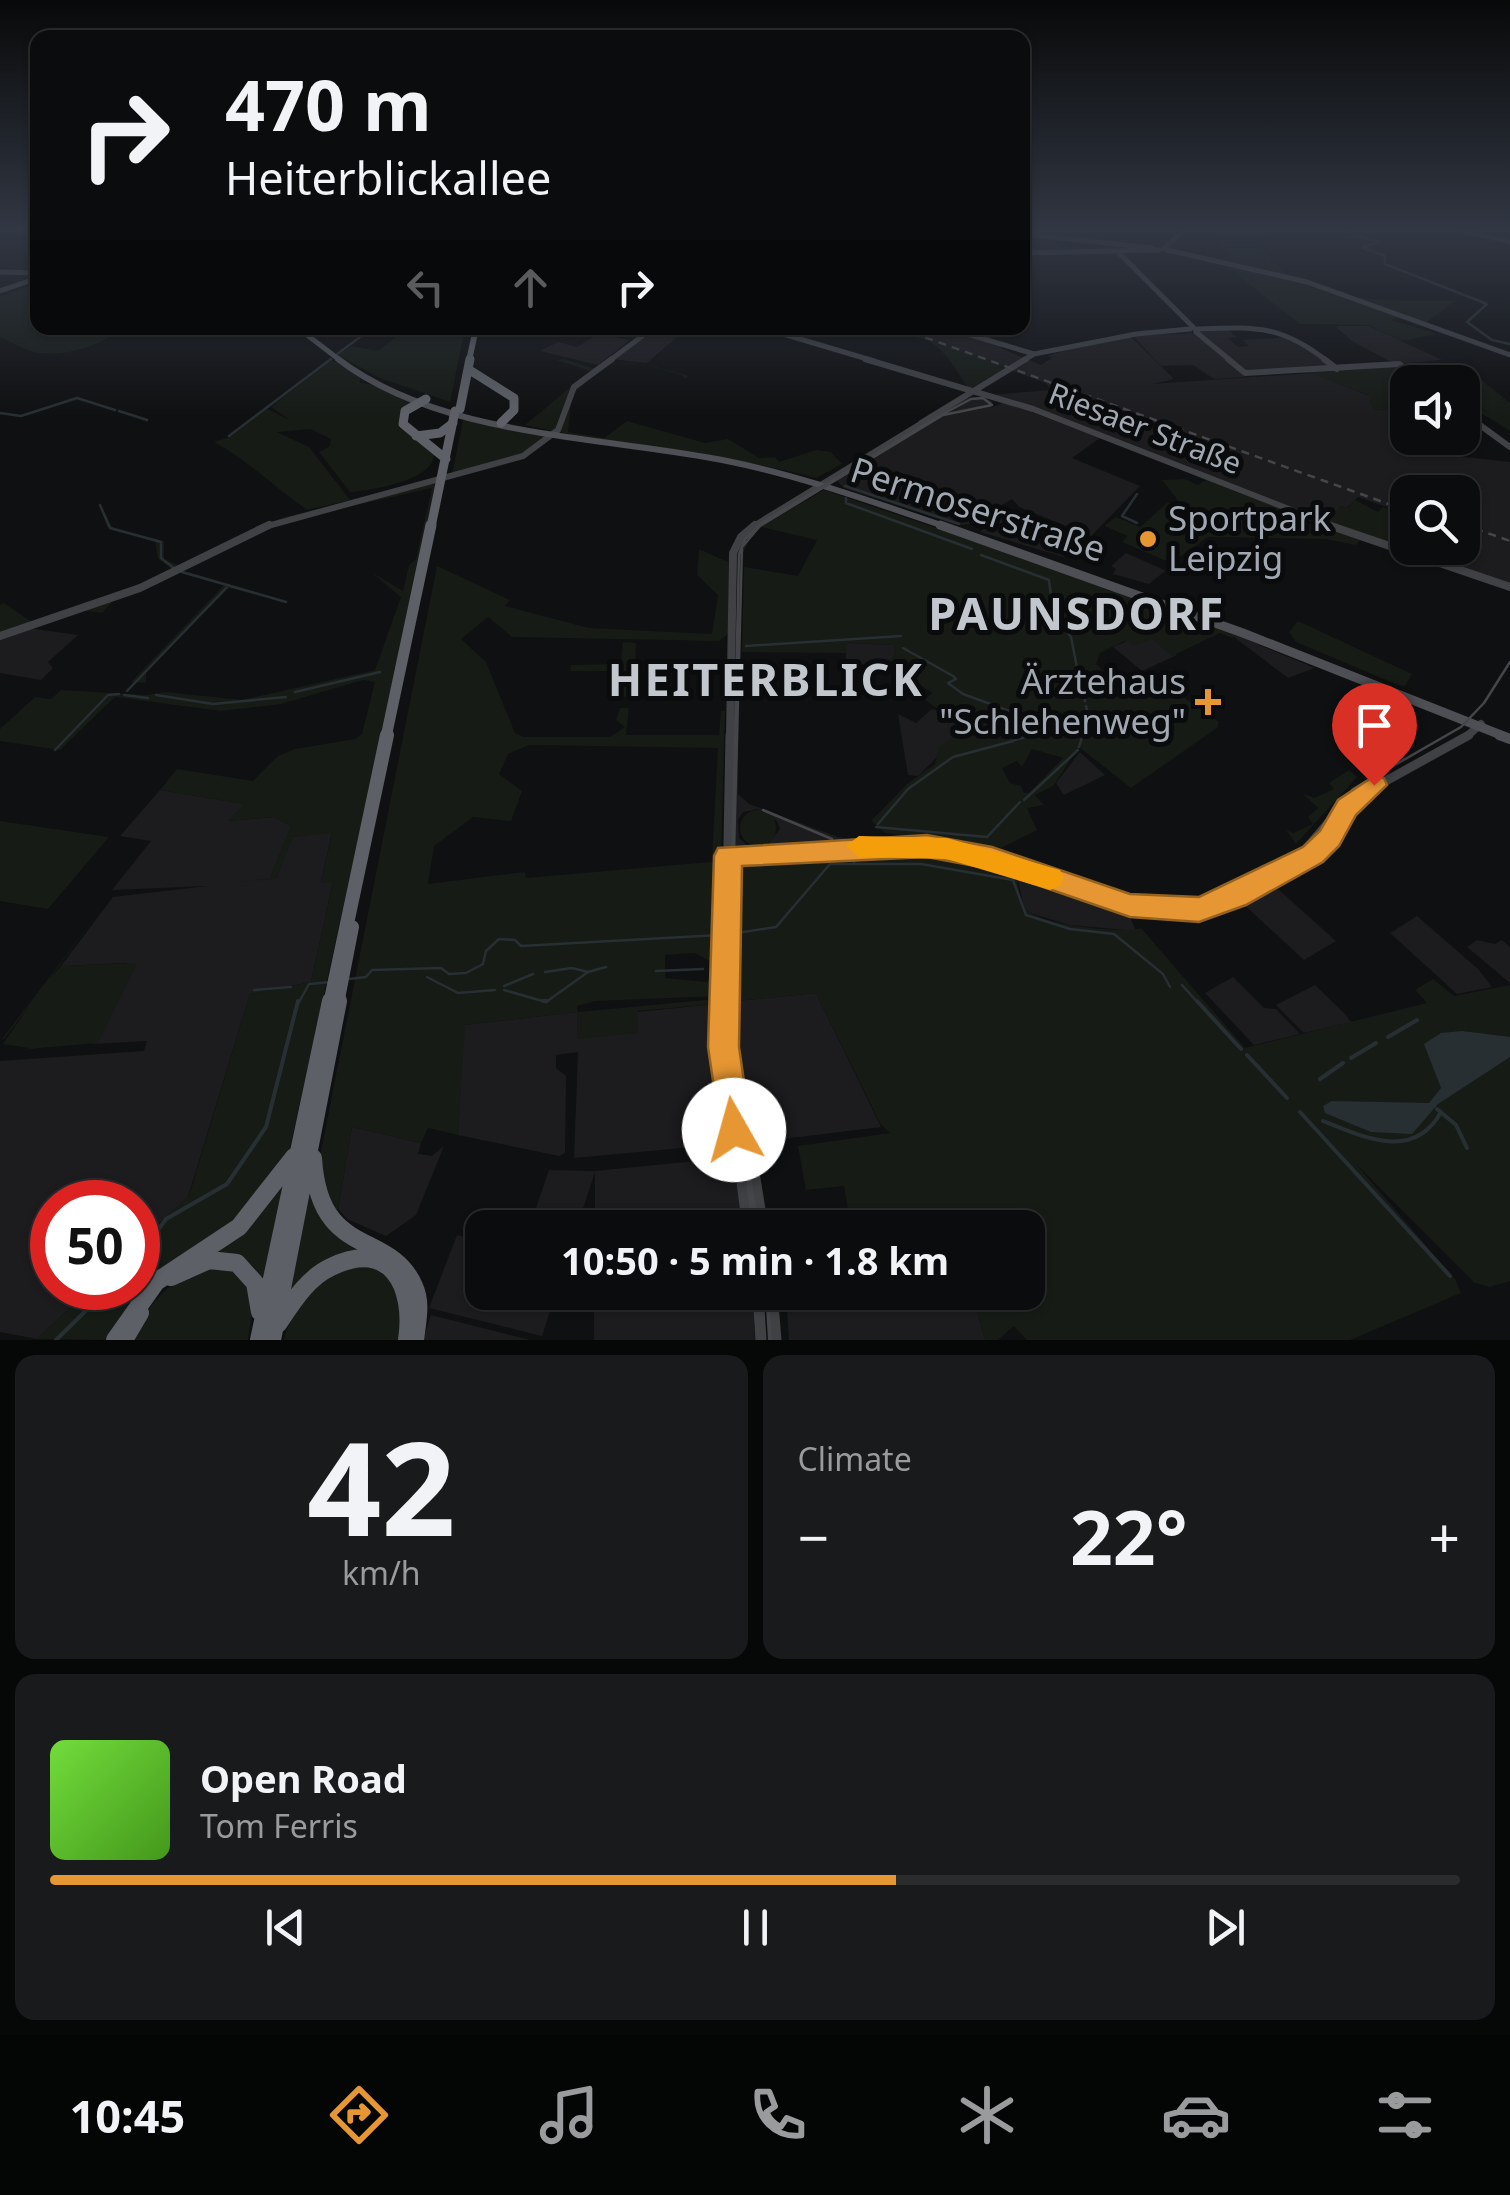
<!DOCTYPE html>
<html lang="en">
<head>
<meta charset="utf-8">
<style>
	body { margin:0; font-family:"Noto Sans",sans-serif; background:#191a1b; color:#f1f3f6; height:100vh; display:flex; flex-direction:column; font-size:38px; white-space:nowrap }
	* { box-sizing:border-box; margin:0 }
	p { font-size:32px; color:#9a9b9d }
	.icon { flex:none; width:55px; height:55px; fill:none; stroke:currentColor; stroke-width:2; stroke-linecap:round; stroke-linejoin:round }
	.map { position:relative; height:1340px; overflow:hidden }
	.panel { display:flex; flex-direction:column; gap:15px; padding:15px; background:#060707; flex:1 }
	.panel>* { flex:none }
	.hud { position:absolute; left:30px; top:30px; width:1000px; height:305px; border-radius:20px; box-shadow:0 2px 8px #0004,0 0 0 2px #2b2c2e; background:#0b0c0d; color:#f1f3f6; overflow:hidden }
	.tools { position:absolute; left:1390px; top:365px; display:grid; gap:20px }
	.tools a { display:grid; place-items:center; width:90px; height:90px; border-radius:20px; background:#0b0c0d; box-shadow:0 2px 8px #0004,0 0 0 2px #2b2c2e; font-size:50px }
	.speed { position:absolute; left:30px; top:1180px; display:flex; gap:20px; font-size:50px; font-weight:700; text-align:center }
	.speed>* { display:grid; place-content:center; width:130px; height:130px; border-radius:50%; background:#0b0c0d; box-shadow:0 2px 8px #0004,0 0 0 2px #2b2c2e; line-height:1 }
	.speed .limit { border:15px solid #d22; background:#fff; color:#111 }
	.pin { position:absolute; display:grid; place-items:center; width:85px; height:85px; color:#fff; margin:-102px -42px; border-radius:50% 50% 50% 0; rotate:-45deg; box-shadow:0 0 10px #0007 }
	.pin .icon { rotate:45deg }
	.me { position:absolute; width:110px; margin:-55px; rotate:353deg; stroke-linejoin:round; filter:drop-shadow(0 0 8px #0008) }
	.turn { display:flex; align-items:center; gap:35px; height:210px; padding:0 30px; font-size:45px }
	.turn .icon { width:130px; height:130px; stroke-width:2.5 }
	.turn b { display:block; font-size:70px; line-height:85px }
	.lanes { display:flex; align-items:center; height:95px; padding:0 30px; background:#0003; justify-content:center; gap:50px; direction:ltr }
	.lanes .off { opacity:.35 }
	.big { font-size:75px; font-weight:700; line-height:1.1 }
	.panel .widget { flex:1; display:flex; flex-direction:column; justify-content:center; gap:15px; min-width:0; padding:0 35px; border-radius:20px; background:#191a1b }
	.panel .dial { align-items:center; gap:0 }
	.dial b { font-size:130px; line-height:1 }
	.song { display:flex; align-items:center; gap:30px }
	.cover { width:120px; height:120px; border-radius:15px; background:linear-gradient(135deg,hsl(100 70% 55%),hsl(100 70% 35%)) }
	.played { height:10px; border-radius:5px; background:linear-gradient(90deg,#e69632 60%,#2b2c2e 60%) }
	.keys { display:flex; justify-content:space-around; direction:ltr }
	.heat { display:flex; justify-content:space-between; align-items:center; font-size:55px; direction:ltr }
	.panel .tiles { flex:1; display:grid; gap:15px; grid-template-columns:1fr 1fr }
	.widget:last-child { grid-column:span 2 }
	.trip { position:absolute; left:465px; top:1210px; width:580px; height:100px; border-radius:20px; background:#0b0c0d; box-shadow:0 2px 8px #0004,0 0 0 2px #2b2c2e; font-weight:700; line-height:100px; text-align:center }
	.tab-bar { display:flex; height:160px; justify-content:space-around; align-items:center; background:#040505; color:#9a9b9d }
	.tab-bar .icon { width:70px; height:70px }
	.tab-bar .on { color:#e69632 }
	.tab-bar b { font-size:45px; color:#f1f3f6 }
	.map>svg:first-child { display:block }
</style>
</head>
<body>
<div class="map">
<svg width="1510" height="1340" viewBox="0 0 1510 1340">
	<rect width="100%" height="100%" fill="#0f1011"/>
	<path fill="#1c1c1e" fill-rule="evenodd" d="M1335,326H1369L1442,360L1395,364L1352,341Z
		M655,328L671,330L665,335L677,337L647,363L611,359Z
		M897,328H980L1002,349L1041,365L1052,358L1047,356L1066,350L1131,337L1174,379L1152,384L1312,373L1369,396L1374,409L1407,412L1408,438H1447L1456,456L1510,462V584L1389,543L1407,521L1408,548H1462V492H1408L1407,514L1358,497L1347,508L1341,506L1329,522L990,395L1051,390L1046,383Z
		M1228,330L1237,337L1228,338L1238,347L1249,346L1243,340L1294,337L1333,368L1247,373L1200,332Z
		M1192,333L1207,342L1245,377L1214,379L1193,365L1161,366L1133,336Z
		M598,334L630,340L598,365L540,351L558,342L577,347Z
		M977,397L992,401L991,408L1003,403L1026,410L1100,438L1072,458L1140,486L1091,536L1019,507L1012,499L969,524L958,525L844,488L836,480L754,532L740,558L738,794L749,804L838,837L867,842L740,852L732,966L728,965L739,550L744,539L762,522L967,398ZM758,809L777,821L780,829L768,844L748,846L739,838L738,820L743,812Z
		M1013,509L1017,510L1084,539L1064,557L980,532L1003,511Z
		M1126,553L1160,568L1165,571L1149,584L1113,574L1116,569L1111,566Z
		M1131,619L1177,655L1142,671L1113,647L1125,642Z
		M27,628L78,635L48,662L53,668L41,680L0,673V638Z
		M1239,635L1259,645L1315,668L1288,678L1234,637Z
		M846,643L894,645L895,655L887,664H846Z
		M891,676L926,698L933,693L951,703L969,725L918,776L908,775L898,714L916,723L932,709L941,711Z
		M1080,752L1105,775L1064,795L1056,783Z
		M160,790L245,804L229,821L274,817L291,826L270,879H276L292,837L332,832L321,882H333L311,982L250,994L188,1197L138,1243V1202H52V1288H91L37,1339L0,1332V1061L144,1051L147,1041L92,1044L127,963L61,966L113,897L207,886L112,890L151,841L120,836Z
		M1016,871L1126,908L1136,931L1070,925L1030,913L1024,908Z
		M1270,882L1336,941L1304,960L1238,899Z
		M1417,916L1478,969L1492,987L1457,994L1390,933Z
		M1477,940L1495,944L1502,940L1510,947V983L1467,947Z
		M1233,977L1264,1008L1276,1009L1300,1034L1254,1045L1205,993Z
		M1315,985L1345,1014L1351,1022L1304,1033L1276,1005Z
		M816,993L881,1127L757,1142L747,1138L737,1001Z
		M715,1004L728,1139L725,1144L574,1158L578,1052L556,1055V1068L566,1076L565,1153L559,1156L458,1135L464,1025L577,1012L578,1038L638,1012Z
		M352,1127L421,1143L418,1154L432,1156L444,1146L416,1215L386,1236L347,1219L338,1209Z
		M726,1158L737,1163L746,1227H595V1172L577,1227L529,1228L549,1170L595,1171Z
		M457,1235L482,1241V1292L556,1293L542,1336L429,1308Z
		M594,1293H753L755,1340H594Z
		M786,1293H972L985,1340H789Z
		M431,1315L530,1340H423Z"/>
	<path fill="#161b16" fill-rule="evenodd" d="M1211,229H1242L1274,241L1257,239C1293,309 1388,299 1455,301L1423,325L1400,317L1391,320L1437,334L1402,341L1368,325L1300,324L1218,260L1233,263Z
		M37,284L38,328L118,329C104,346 62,357 39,353C26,351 12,342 0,337V296Z
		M407,328H465L450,402L380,378L338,355L352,346L378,351Z
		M865,328H897L1007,367L995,364L1004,369L969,389C930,327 932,343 865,328Z
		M564,359L596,369C625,355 658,368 689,376L684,379L682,375L643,364L607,363L572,395L568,432L604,438L627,421L705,443L728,439L759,458L775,457L779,462L816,450L831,452L842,464L816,478C720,452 622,447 525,425L590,371L556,360Z
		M332,360L360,376V383L376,385L414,400L400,411L399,428L434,452C437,480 373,490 350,492L319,452L330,446L331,439L311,429L277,432L309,447L350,500L307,510C274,487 249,461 214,442L230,437L267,409L290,420L271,407Z
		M1396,366L1420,382H1408L1407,412L1374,409L1368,395L1307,372Z
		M1478,377L1510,403V431L1463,402V395L1490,415L1463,391Z
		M464,414L549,435L517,457L452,475Z
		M1185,479L1197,485L1207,480L1298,515L1301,521L1360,540L1356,545L1325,539L1208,537L1171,563L1122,542L1128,536L1104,526L1116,517L1140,527L1167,503H1180L1162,480Z
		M437,482L289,1152L257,1206L181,1258L109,1340L37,1339L91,1288H138V1243L189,1196L250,994L311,982L333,883H321L332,833L293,837L276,879L232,883L270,878L291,826L274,817L228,821L244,804L160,790L177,769L253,781L278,756L295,749L355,739L362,734L375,682L363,680L281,704L221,711L115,697L60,750L0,741V729L35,697L51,699L61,690L146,695L166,692L242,700L375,670L401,597L371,572L403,591L409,565L416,559L432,488L282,522L178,569L296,604L229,588L146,671V683L131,682L224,585L177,572L114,600L102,613L83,610L0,635V605L4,603L32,622L139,587L172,569L158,559L155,540L107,527L99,502L113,528L164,541V559L180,566L284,517Z
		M824,490L1232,628L1392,693L1383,696L1356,689L1364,686L1356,680L1239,635L1232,638L1220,633L1172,656L1152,639L1134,646L1126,640L1100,653L1096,664L1114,681L1091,686L1144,682L1168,674L1172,677L1162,682L1219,722L1217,728L1131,788L1079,747L1053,786L1035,795L1044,805L1027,808L1037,830L1001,848L885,833L871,821L908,783L935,764L939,747L969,725L951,704L942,710L895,681L927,698L933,693L890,668L887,664L895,655L893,645L847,643L846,653L742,652L744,567L798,576L817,540L761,527ZM1032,749L1063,758L1029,793H1024L1021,786L1010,783L1002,768L1017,761L1022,767Z
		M1355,500L1378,512L1383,507L1407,516L1387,543L1329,522L1341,506L1348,508Z
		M699,549L728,562V634L719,641L512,637L488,617L461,639L486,662L515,733L523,737H610L625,727L616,720L620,708H629L626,735H719L721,711H725L721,856H712L718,748L529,745L508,754L499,774L522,791L511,821L473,817L434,846L428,884L525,872L526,878L721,861L717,965L695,953L665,955V978L706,982L716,977V996L596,1001L577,1006L578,1012L716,999L715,1004L638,1011V1033L578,1039L577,1012L465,1025L458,1135L428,1128L421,1143L352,1127L338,1209L333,1211L320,1184L319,1161L437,566L510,600L505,606L589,628L712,634L718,595L697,575Z
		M1298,621L1412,674L1405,686L1398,685L1296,642L1289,632Z
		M623,642L636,643L635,665H683L682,671H633L631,697L616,696L619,671H570L571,665L621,664Z
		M1349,770L1357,777L1296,844L1286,830L1293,833L1313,824L1308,817L1318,808L1302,793L1314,798L1334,789L1329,783Z
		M740 828a18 18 0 1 1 36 0a18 18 0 1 1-36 0Z
		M0,821L109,837L48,909L0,901Z
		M940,851L1016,871C1018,882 1019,901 1026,909C1038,925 1126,934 1141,928L1245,1048L1427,1003L1415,990L1433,979L1454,996L1510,985V1281L1490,1287L1475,1283L1355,1163L1455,1279L1461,1293L1350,1340H1027L1014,1326L998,1340H985L972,1293L1028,1292V1228L851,1227L844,1186L806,1190L798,1146L890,1133L880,1123L816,993L737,1001L742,860Z
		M97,915L49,980L61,966L137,963L98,1043L4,1051L34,1049L3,1044L30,1005L4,1039H2Z
		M287,1173L264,1288L257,1273L199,1257Z
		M310,1189L372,1253L352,1255L288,1301Z
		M204,1266L235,1269L254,1297L248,1340H132C148,1303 167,1283 204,1266Z
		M354,1266L376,1268L394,1280L404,1323L398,1340H284C293,1303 319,1278 354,1266Z"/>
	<path fill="#272f33" d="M1462,1031L1510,1037V1057L1438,1104L1412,1134L1371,1132L1325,1113L1323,1106L1332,1101L1429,1103L1441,1088L1424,1044L1441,1033Z"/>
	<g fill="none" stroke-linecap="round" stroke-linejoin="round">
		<path stroke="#272f33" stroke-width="2.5" d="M1345,231L1366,239
			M1368,239L1379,242L1362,248L1385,256V264L1487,304L1467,322L1492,340L1510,344
			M336,355L372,328
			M119,411L147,420
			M0,413L21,416L77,398L115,410
			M229,436L331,359
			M845,486L959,524
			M1137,494L1122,516L1137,523
			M846,498V503L972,549
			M100,505L110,528L161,542V558L175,569
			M981,555L1049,580
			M182,572L286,602
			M1049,581L1054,615L1071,637L1080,683
			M746,646L901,636
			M903,648L953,676L956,679L948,683L963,694L1040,722L1029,736L1015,740
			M1081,686L1085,701
			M127,691L229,585
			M295,692L380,672
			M124,695L148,698
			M156,695L213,704L286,697
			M1086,706L1088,715
			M1079,747L1088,718
			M55,750L108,695L119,694
			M1024,800L1078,750
			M878,824L908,789L953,757L1013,741
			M876,827L987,837L1020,802
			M854,862L861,853
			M737,933L776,927L830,864H921L1013,880L1026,915L1070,929L1114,934L1163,974L1170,987
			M656,971L703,969
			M545,972L572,968L588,972
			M427,977L458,993L495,990
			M349,979L366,977L372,970L441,968L449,974L466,973L483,964L486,951L499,939L515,940L521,946L719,935
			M1182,985L1199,1004
			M504,986L533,974
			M254,990L291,987
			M504,990L546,1002L588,972L606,967
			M298,1004L309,984L331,982"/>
		<path stroke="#272f33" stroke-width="4" d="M543,1001H547
			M1197,1001L1241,1049
			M1388,1037L1417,1020
			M1247,1055L1287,1098
			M1351,1058L1376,1043
			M1320,1079L1343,1063
			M1437,1109L1456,1125L1467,1148
			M1300,1112L1450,1276
			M1323,1121C1365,1138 1414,1161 1441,1112
			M138,1258L166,1219L227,1184L266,1127L298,1001
			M56,1340L109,1288"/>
		<path stroke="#3f4145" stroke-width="5" d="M1458,229L1510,242
			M1022,234L1152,248
			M1163,249L1185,229
			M1167,250L1307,282L1510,355
			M1022,253L1159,250
			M1120,254L1194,328
			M0,272L38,273
			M0,291L38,278
			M763,328L874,361
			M947,328L1034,354
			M1197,329C1254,327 1280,324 1327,361
			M1196,332L1231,361
			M609,361L653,328
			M1022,361L1034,354L1136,334L1190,329"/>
		<path stroke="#3f4145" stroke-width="6" d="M865,359L1033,409L1335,527
			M1228,359L1245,373L1399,364L1423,382
			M1324,359L1337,369
			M1462,412L1510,447
			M921,423L1026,359
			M264,527L523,456L558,430L574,387L612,359
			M752,527L922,423"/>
		<path stroke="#3f4145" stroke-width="8" d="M1328,525L1510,587
			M0,636L140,588L269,525
			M730,737L733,553L741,537L755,525
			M1466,737L1481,724"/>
		<path stroke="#3f4145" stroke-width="9" d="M728,856L838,845H920L978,855L1147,909L1210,907L1299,865L1329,840L1364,793L1469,735
			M725,1004L730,735"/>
		<path stroke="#3f4145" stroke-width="11" d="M725,1001L724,1047L748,1228
			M735,1138L751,1154L763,1228
			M758,1292L761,1340
			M772,1292L776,1340"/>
		<path stroke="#4d4f54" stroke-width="5" d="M298,328L341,361"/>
		<path stroke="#4d4f54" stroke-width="6" d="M338,359C441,438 604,436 727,461C802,476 875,503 947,527"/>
		<path stroke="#4d4f54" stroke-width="9" d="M940,525L1243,633L1506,737"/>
		<path stroke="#4d4f54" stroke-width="10" d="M1499,735L1510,739"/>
		<path stroke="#5d6066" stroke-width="6" d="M469,361L476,328"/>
		<path stroke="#5d6066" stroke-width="9" d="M468,369L514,398V410L501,423
			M426,399L405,411L403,424L446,459
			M460,409L470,359
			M416,436L440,433L453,423
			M431,527L455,411"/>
		<path stroke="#5d6066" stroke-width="11" d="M386,737L431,525"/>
		<path stroke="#5d6066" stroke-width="14" d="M330,1004L387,735
			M337,1004L352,927"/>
		<path stroke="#5d6066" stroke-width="18" d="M313,1158C319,1260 389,1229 414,1286C422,1303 417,1322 415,1340
			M171,1277L209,1260L237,1263L255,1283L260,1312
			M278,1324C292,1303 307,1278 331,1267C391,1238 415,1287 407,1340
			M115,1340L156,1282L239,1227L294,1157
			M124,1340L140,1313
			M259,1340L331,1001
			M272,1340L338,1001"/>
		<path stroke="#44464a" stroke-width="2.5" d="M763,810L832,839
			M734,862L738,852L749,848L877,838L943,841L1137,901L1202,900L1299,852L1353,789L1461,727L1484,703L1510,662
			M729,1004L739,554L745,539L763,522L941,415L971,399L983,398L992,405L943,415L760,526L742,547L730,1004"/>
		<path stroke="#44464a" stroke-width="4" d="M729,1001L733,1066
			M730,1001L733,1066
			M733,1066L735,1078
			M733,1066L735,1078
			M735,1078L757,1228
			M735,1078L754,1228
			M767,1292L770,1340"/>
		<path stroke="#44464a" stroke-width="2.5" stroke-dasharray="8 6" stroke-linecap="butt" d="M899,328L1408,511
			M1462,524L1510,541"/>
	</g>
	<linearGradient id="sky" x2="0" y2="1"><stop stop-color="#080909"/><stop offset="0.55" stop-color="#313743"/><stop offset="1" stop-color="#313743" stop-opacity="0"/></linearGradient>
	<rect width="1510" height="417" fill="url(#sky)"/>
	<path fill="#e69632" stroke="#966220" stroke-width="2.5" d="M1374,776L1384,778L1387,785L1356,815L1339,846L1323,862L1246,905L1199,922L1130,917L991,869L927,857L742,866L739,1047L751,1130L746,1142L734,1147L722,1142L708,1047L714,856L718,848L927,835L992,847L1130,894L1199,897L1303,847L1320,831L1338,800Z"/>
	<path fill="#f59e0b" d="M859,836L947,838L1060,870L1064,878L1060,886L1050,890L947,859L859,857L846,846Z"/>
	<g fill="#e69632" stroke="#0a0b0c" stroke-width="4">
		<circle cx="1148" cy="539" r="10"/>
		<path d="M1203 687h10v10h10v10h-10v10h-10v-10h-10v-10h10z"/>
	</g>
	<g text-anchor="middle" stroke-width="10" stroke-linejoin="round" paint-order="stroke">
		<g font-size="30" fill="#a1a8b1" stroke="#0a0b0c">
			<text transform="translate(1145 429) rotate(21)" y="10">Riesaer Straße</text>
		</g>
		<g font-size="35" fill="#a1a8b1" stroke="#0a0b0c">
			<text transform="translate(978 510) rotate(18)" y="12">Permoserstraße</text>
		</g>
		<g font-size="35" fill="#a1a8b1" stroke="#0a0b0c" text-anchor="start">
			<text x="1168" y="531">Sportpark<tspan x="1168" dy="40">Leipzig</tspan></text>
			<text x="1186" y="694" text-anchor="end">Ärztehaus<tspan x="1186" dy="40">"Schlehenweg"</tspan></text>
		</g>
		<g font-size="45" font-weight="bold" letter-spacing="2.5" fill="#c2c6cd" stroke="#0a0b0c">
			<text x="1077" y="630">PAUNSDORF</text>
			<text x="766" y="696">HEITERBLICK</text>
		</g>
	</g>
</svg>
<div class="tools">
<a><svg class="icon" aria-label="sound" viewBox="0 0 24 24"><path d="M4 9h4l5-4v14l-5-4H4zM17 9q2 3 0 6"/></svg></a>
<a><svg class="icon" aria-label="search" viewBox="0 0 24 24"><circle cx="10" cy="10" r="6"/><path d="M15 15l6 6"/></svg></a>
</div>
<div class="speed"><div class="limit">50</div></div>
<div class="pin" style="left:1374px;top:785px;background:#d93025"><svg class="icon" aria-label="arrive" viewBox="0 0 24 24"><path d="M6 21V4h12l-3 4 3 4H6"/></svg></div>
<svg class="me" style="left:734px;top:1130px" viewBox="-20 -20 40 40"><circle r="19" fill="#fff"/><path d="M0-13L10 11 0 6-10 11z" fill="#e69632"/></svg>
<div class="trip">10:50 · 5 min · 1.8 km</div>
<div class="hud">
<div class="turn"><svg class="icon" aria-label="right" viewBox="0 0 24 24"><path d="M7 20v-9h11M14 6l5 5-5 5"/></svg><div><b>470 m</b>Heiterblickallee</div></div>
<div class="lanes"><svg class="icon off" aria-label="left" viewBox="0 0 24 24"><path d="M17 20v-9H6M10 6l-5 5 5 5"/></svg><svg class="icon off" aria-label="ahead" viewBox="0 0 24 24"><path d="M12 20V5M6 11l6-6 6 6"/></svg><svg class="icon" aria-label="right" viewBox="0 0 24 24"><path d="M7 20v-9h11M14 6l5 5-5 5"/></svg></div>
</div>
</div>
<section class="panel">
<div class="tiles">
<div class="widget dial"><b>42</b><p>km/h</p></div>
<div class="widget"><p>Climate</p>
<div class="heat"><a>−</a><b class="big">22°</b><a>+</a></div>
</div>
<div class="widget">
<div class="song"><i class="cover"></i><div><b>Open Road</b><p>Tom Ferris</p></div></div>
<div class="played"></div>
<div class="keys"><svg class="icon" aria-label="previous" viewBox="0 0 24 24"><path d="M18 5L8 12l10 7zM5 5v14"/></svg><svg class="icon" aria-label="pause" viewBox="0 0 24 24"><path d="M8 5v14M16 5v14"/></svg><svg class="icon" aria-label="next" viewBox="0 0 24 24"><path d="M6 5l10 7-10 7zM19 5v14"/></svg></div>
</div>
</div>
</section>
<nav class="tab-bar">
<b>10:45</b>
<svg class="icon on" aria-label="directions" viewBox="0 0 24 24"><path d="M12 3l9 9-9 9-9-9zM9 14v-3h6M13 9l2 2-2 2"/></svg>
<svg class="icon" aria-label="music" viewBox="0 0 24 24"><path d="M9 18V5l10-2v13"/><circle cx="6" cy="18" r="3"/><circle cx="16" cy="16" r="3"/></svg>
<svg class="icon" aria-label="phone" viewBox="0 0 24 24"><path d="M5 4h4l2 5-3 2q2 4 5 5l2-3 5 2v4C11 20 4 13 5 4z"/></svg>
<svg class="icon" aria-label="climate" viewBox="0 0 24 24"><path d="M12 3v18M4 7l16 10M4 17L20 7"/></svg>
<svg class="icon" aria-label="car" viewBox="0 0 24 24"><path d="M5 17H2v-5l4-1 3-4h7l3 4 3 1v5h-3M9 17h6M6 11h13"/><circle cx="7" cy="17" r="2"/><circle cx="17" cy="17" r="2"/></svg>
<svg class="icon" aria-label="filters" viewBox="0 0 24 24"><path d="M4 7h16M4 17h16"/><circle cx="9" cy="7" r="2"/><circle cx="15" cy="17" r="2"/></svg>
</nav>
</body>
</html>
